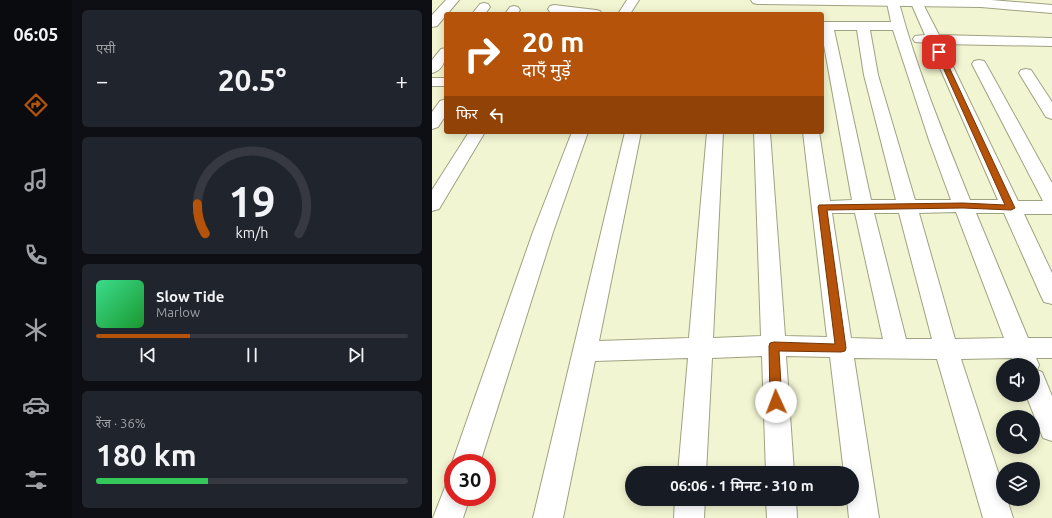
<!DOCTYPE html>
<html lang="hi">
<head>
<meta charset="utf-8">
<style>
	body { margin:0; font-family:Ubuntu,"Noto Sans Devanagari",sans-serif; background:#20242c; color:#f1f3f6; height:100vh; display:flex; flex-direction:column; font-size:15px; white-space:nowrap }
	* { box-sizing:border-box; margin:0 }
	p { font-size:13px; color:#9ea1a6 }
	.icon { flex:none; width:22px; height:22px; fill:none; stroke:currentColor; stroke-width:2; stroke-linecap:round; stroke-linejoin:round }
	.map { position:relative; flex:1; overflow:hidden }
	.drawer { display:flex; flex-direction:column; gap:10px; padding:10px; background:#0d0f14; width:360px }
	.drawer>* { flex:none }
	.banner { position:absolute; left:12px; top:12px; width:380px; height:122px; border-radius:4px; box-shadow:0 2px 10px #0003; background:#b45309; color:#fff; overflow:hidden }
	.controls { position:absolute; left:564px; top:358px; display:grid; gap:8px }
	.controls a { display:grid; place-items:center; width:44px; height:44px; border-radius:50%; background:#171b24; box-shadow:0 2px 10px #0003; font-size:20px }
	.speed { position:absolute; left:12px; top:454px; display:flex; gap:8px; font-size:20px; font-weight:700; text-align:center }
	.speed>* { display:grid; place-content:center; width:52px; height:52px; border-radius:50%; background:#171b24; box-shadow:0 2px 10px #0003; line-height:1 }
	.speed .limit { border:6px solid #d22; background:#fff; color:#111 }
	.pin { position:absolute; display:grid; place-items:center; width:34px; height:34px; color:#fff; margin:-17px; border-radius:8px; box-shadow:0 2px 6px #0006 }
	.me { position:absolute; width:44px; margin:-22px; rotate:358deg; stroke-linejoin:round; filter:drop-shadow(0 0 3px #0008) }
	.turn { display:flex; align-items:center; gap:14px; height:84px; padding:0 12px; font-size:18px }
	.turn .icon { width:52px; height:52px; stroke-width:2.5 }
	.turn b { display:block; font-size:28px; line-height:34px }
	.then { display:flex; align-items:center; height:38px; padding:0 12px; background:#0003; gap:8px; font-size:15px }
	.big { font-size:30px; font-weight:600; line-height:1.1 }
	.drawer .card { flex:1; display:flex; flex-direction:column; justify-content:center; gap:6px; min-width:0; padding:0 14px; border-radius:6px; background:#20242c }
	.drawer .dial { align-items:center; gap:0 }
	.dial svg { height:104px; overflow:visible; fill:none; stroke:#363941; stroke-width:7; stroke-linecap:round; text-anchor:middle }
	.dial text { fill:#f1f3f6; stroke:none }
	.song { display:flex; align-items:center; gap:12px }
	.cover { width:48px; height:48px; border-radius:6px; background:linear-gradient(135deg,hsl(150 70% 55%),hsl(130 70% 35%)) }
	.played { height:4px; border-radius:2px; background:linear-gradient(90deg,#b45309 30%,#363941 30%) }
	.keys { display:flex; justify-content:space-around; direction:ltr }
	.heat { display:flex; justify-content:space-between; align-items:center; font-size:22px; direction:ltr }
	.charge { height:6px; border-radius:3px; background:linear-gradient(90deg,#34c759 36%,#363941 0) }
	.trip { position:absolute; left:193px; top:466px; width:234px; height:40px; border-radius:20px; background:#171b24; box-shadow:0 2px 10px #0003; font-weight:600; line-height:40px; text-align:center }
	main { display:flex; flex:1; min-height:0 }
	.tabs { display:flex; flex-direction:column; width:72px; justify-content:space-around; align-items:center; background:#090b0e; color:#9ea1a6 }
	.tabs .icon { width:28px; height:28px }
	.tabs .active { color:#b45309 }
	.tabs b { font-size:18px; color:#f1f3f6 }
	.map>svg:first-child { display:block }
</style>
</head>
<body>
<main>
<nav class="tabs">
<b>06:05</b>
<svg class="icon active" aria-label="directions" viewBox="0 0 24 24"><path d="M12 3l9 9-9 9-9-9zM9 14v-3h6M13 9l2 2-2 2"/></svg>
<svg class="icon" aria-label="music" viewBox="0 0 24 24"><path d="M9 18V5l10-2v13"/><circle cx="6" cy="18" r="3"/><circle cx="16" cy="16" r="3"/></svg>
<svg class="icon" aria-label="phone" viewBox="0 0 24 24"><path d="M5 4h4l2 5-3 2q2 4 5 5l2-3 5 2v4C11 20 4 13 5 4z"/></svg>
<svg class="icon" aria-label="climate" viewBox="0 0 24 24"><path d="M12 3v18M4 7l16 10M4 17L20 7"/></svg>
<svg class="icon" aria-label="car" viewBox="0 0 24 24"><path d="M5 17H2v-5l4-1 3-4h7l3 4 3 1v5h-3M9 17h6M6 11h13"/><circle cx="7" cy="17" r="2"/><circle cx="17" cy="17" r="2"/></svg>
<svg class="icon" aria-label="filters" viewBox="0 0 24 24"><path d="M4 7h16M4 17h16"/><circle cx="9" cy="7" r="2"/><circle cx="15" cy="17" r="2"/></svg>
</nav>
<section class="drawer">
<div class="card"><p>एसी</p>
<div class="heat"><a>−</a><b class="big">20.5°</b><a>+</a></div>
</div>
<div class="card dial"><svg viewBox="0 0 100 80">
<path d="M14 69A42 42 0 1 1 86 69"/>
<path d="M14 69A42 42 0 0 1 8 46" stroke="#b45309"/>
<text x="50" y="56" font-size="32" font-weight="700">19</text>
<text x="50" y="72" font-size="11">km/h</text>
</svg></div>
<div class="card">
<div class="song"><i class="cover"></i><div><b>Slow Tide</b><p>Marlow</p></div></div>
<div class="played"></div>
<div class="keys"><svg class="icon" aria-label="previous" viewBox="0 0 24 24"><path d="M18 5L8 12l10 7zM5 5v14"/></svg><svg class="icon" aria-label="pause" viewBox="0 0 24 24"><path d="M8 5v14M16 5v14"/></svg><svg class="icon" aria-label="next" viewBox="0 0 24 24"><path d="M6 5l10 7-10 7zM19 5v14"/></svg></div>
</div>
<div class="card"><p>रेंज · 36%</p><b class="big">180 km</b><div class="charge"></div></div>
</section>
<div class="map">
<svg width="620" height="518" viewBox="0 0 620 518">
	<rect width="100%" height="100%" fill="#f2f5d1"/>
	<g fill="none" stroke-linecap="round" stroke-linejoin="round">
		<g stroke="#9fa280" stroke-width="2">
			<path id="street" d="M14,0H27L5,26L0,27V15Z
				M195,0H207L198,14H186Z
				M457,0H465L467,3C485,70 512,135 538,200H566L497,43L483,42L481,39L483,36L493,35L479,3L481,0H489L507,35L620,38V46L510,44L586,201H611L540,64L542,61L547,60L552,61L554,64L620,183V214H592L620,273V304L612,302L609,296L572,213H544L596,338H620V358H604L607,365L605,370L610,372L620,396V441L611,438L594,395H601V365H583L580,358L529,359L571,487V499H575L581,518H551L505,359L422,358L447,518H417L415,499H420V473H412L398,357L354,356L362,473H334L330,356L280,358L274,473H246L256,358L163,361L131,518H101L193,132H209L167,341L257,338L275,132H291L281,338L329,336L322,132H338L353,336L395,337L371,132H387L398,201L420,200L390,34V22H459L455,3ZM402,30H425L432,75L464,200H439ZM438,30H461L497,140L519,200H483L446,75ZM524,212L572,338L523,339L487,213ZM400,213H423L451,339L419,338ZM442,213H467L500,339H474Z
				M52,3L56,4L58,7L53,14H40L48,4Z
				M122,5L164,10L168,11L170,14H133L118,12L116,9L118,6Z
				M82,6L86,7L88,10L85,14H73L78,7Z
				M14,48C14,59 12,70 0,73V60L9,49Z
				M594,69L599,70L620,102V119L614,117L587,73L589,70Z
				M0,78H14V86H0Z
				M14,99V115L6,127L0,129V112L8,101Z
				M37,132H53L7,209L0,211V190Z
				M140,132H156L121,232L48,463H21V465L20,463L101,232Z
				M21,483V497H38L31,518H1L13,487Z
				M243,499H273L272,518H242Z
				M334,499H364L365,518H335Z"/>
		</g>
		<g stroke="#9fa280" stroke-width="2">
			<path id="secondary" d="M319,0H559L620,5V13L549,7L325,4L321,3Z"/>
		</g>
		<use href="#street" fill="#fff" fill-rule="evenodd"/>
		<use href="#secondary" fill="#fff" fill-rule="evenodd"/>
	</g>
	<path fill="#b45309" stroke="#753606" d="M505,51L510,52L583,208L579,210L531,208L395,210L414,348L413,351L409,352L347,351L350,402L348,405L344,407L340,405L338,402L337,346L338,343L342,342L403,344L386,207L387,205L531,203L573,205L504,52Z"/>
</svg>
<div class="controls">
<a><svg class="icon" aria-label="sound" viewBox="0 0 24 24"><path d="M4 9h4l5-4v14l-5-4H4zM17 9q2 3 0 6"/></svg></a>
<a><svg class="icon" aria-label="search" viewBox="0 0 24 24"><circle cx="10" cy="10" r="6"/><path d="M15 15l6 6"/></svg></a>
<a><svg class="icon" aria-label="layers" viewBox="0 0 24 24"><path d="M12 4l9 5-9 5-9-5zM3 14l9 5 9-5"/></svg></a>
</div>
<div class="speed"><div class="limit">30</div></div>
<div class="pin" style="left:507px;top:52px;background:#d93025"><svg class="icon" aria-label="arrive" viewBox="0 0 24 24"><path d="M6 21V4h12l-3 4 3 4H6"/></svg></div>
<svg class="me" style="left:344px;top:402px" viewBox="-20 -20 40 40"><circle r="19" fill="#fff"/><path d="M0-13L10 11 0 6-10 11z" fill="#b45309"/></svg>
<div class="trip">06:06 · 1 मिनट · 310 m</div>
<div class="banner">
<div class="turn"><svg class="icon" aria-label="right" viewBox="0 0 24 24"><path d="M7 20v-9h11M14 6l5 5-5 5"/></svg><div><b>20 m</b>दाएँ मुड़ें</div></div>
<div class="then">फिर<svg class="icon" aria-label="left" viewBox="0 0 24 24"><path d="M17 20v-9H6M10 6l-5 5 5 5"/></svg></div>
</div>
</div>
</main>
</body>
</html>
